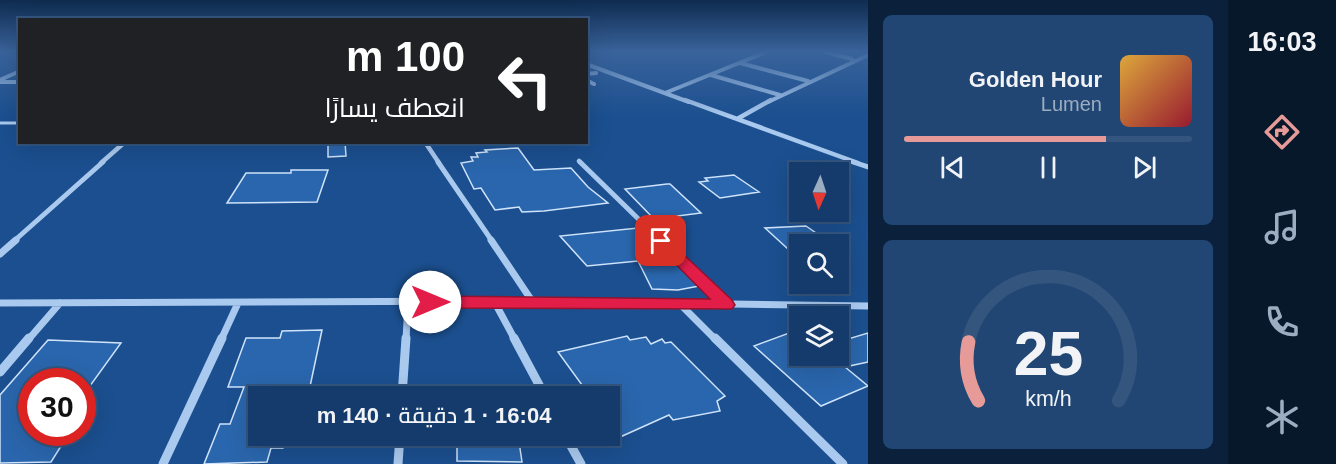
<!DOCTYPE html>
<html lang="ar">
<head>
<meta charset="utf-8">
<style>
	body { margin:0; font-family:Arial,Cairo,sans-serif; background:#214673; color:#f1f3f6; direction:rtl; height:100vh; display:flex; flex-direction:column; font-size:22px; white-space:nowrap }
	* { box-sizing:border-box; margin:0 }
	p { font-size:20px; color:#9dadc1 }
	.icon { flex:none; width:33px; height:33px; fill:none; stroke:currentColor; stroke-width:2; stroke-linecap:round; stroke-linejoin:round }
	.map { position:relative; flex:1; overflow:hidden; direction:ltr }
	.details { display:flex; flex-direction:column; gap:15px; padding:15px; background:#0b203b; width:360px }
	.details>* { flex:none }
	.hud { position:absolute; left:18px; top:18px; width:570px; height:126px; border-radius:0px; box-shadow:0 6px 24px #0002,0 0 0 2px #33557e; direction:rtl; background:#202124; color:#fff; overflow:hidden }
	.needle { width:39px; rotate:183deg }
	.buttons { position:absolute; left:789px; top:162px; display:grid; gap:12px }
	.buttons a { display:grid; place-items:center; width:60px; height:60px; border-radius:0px; background:#143b6b; box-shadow:0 6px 24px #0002,0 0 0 2px #33557e; font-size:30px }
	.speed { position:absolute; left:18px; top:368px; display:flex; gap:12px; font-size:30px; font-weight:700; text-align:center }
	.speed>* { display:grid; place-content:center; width:78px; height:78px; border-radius:50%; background:#143b6b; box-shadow:0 6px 24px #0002,0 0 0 2px #33557e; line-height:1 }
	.speed .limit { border:9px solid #d22; background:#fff; color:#111 }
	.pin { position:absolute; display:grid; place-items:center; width:51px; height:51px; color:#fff; margin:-26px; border-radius:12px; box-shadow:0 3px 9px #0006 }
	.me { position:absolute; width:66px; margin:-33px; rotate:90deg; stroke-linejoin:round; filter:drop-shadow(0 0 4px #0008) }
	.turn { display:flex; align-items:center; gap:21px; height:126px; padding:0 24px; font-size:27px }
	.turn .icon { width:78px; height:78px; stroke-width:2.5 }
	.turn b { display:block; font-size:42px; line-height:51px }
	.details .widget { flex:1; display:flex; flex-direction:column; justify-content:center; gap:9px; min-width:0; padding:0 21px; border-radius:9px; background:#214673 }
	.details .dial { align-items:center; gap:0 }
	.dial svg { height:156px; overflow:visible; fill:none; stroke:#33557e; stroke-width:7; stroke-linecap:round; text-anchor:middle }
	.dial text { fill:#f1f3f6; stroke:none }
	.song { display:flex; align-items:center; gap:18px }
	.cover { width:72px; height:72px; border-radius:9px; background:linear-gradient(135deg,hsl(40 70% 55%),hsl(350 70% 35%)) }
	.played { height:6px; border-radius:3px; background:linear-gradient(90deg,#e69b98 70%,#33557e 70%) }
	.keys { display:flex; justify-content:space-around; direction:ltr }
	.trip { position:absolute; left:248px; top:386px; width:372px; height:60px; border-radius:0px; background:#143b6b; box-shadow:0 6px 24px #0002,0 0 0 2px #33557e; font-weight:600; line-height:60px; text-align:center; direction:rtl }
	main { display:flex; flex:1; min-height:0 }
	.menu { display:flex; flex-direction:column; width:108px; justify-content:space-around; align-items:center; background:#08182b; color:#9dadc1 }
	.menu .icon { width:42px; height:42px }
	.menu .selected { color:#e69b98 }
	.menu b { font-size:27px; color:#f1f3f6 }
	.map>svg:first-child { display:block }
</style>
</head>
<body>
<main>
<nav class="menu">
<b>16:03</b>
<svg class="icon selected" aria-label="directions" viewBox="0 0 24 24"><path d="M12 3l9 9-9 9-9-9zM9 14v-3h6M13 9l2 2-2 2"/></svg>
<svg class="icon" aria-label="music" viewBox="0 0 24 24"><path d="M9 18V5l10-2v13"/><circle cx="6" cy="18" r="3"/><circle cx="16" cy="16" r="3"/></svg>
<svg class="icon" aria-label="phone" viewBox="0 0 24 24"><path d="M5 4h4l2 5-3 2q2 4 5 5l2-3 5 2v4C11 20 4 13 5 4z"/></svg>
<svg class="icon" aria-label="climate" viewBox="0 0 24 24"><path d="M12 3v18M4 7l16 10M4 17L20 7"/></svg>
</nav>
<section class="details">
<div class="widget">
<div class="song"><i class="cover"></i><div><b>Golden Hour</b><p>Lumen</p></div></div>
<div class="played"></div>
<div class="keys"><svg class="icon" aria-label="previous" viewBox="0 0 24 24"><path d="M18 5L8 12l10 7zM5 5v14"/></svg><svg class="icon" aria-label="pause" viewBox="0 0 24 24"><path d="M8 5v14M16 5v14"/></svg><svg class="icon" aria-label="next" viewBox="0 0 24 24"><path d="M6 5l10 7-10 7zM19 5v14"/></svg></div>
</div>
<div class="widget dial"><svg viewBox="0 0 100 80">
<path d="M14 69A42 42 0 1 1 86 69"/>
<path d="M14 69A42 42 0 0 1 9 39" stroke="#e69b98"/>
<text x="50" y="56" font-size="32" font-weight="700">25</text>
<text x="50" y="72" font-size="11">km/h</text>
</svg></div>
</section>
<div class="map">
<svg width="868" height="464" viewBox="0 0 868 464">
	<rect width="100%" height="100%" fill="#1b4f8f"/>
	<path fill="#2a66ad" stroke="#cfe3fa" stroke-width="1.5" d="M328,142H345L346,156L328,157Z
		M518,148L534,170L571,168L588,187L608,203L544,211L522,212L519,207L495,210L481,188L474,189L461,163L473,161L471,157H478L476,153L487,152L485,150Z
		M291,170H328L317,202L227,203L246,173H291Z
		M734,175L759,192L720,198L699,182L708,181L705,178Z
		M667,184H670L701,213L654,219L625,189Z
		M806,226L832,244H800V260L765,228Z
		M638,228L656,250L661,249L699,286L678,290L652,289L638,261L587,266L560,236Z
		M800,329V356H838V342L868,333V362L845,367L868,386L821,406L754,346Z
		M322,330L308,396H258V435H287L283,448H271L267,462L204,464L220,424H230L244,387H228L246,338H280L282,331Z
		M627,336L630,340L646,337L651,344L662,339L665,343L671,342L725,396L717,401L720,411L673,420L669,415L609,442V396H590L558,352Z
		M48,340L121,343L82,397V381H32V432H70L51,462L0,463V395Z
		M457,435H518L522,462L457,461Z"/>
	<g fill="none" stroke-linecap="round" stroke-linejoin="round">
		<path stroke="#a9c9ee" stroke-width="3" d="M0,123H20"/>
		<path stroke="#a9c9ee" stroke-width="4" d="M826,52L852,59
			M740,63L808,81
			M586,64L689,102
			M586,74L596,73
			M711,75L780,95
			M0,80L20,71
			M586,80L594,84
			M0,82H20
			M665,93L766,52
			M768,102L868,55"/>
		<path stroke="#a9c9ee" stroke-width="4.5" d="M685,100L858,163
			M737,119L771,100
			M425,142L439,163
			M579,161L581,163
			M101,163L125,142"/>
		<path stroke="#a9c9ee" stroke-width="5" d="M438,162L492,241
			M580,162L661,241
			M853,162L868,167
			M14,241L103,162"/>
		<path stroke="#a9c9ee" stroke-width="7" d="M491,240L532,301
			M660,240L726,304
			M0,254L16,240
			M494,301L515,340
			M0,303L532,301L868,306
			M679,303L716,340
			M28,340L60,303
			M221,340L238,303
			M406,340L408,302"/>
		<path stroke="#a9c9ee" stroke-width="9" d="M514,338L545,396
			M715,338L843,464
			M0,372L29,338
			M402,396L406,338
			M565,435L581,464
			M163,464L222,338
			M398,464L400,435"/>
	</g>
	<linearGradient id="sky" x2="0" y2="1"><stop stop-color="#0f2b4f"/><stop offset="0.44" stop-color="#39639b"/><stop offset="1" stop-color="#39639b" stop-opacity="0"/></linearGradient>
	<rect width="868" height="117" fill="url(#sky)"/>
	<path fill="#e11d48" stroke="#92132f" stroke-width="1.5" d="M661,237L666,238L732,300L735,305L732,309L430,308L422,302L430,296L710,299L656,244V238Z"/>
</svg>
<div class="buttons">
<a><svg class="needle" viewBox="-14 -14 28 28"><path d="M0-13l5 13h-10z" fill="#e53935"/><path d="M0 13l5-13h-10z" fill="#9dadc1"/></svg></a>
<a><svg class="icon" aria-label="search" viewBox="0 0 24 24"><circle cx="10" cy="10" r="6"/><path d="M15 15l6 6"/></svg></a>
<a><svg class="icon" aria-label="layers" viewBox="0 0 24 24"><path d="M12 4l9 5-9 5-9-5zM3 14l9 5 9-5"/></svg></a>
</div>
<div class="speed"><div class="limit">30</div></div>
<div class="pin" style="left:661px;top:241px;background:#d93025"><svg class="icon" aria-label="arrive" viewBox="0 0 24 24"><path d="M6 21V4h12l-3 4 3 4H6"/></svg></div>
<svg class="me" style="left:430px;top:302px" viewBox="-20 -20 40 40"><circle r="19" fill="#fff"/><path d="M0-13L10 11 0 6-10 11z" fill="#e11d48"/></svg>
<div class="trip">16:04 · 1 دقيقة · 140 m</div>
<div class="hud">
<div class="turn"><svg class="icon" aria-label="left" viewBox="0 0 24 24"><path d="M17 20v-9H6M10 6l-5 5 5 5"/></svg><div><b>100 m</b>انعطف يسارًا</div></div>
</div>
</div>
</main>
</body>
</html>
